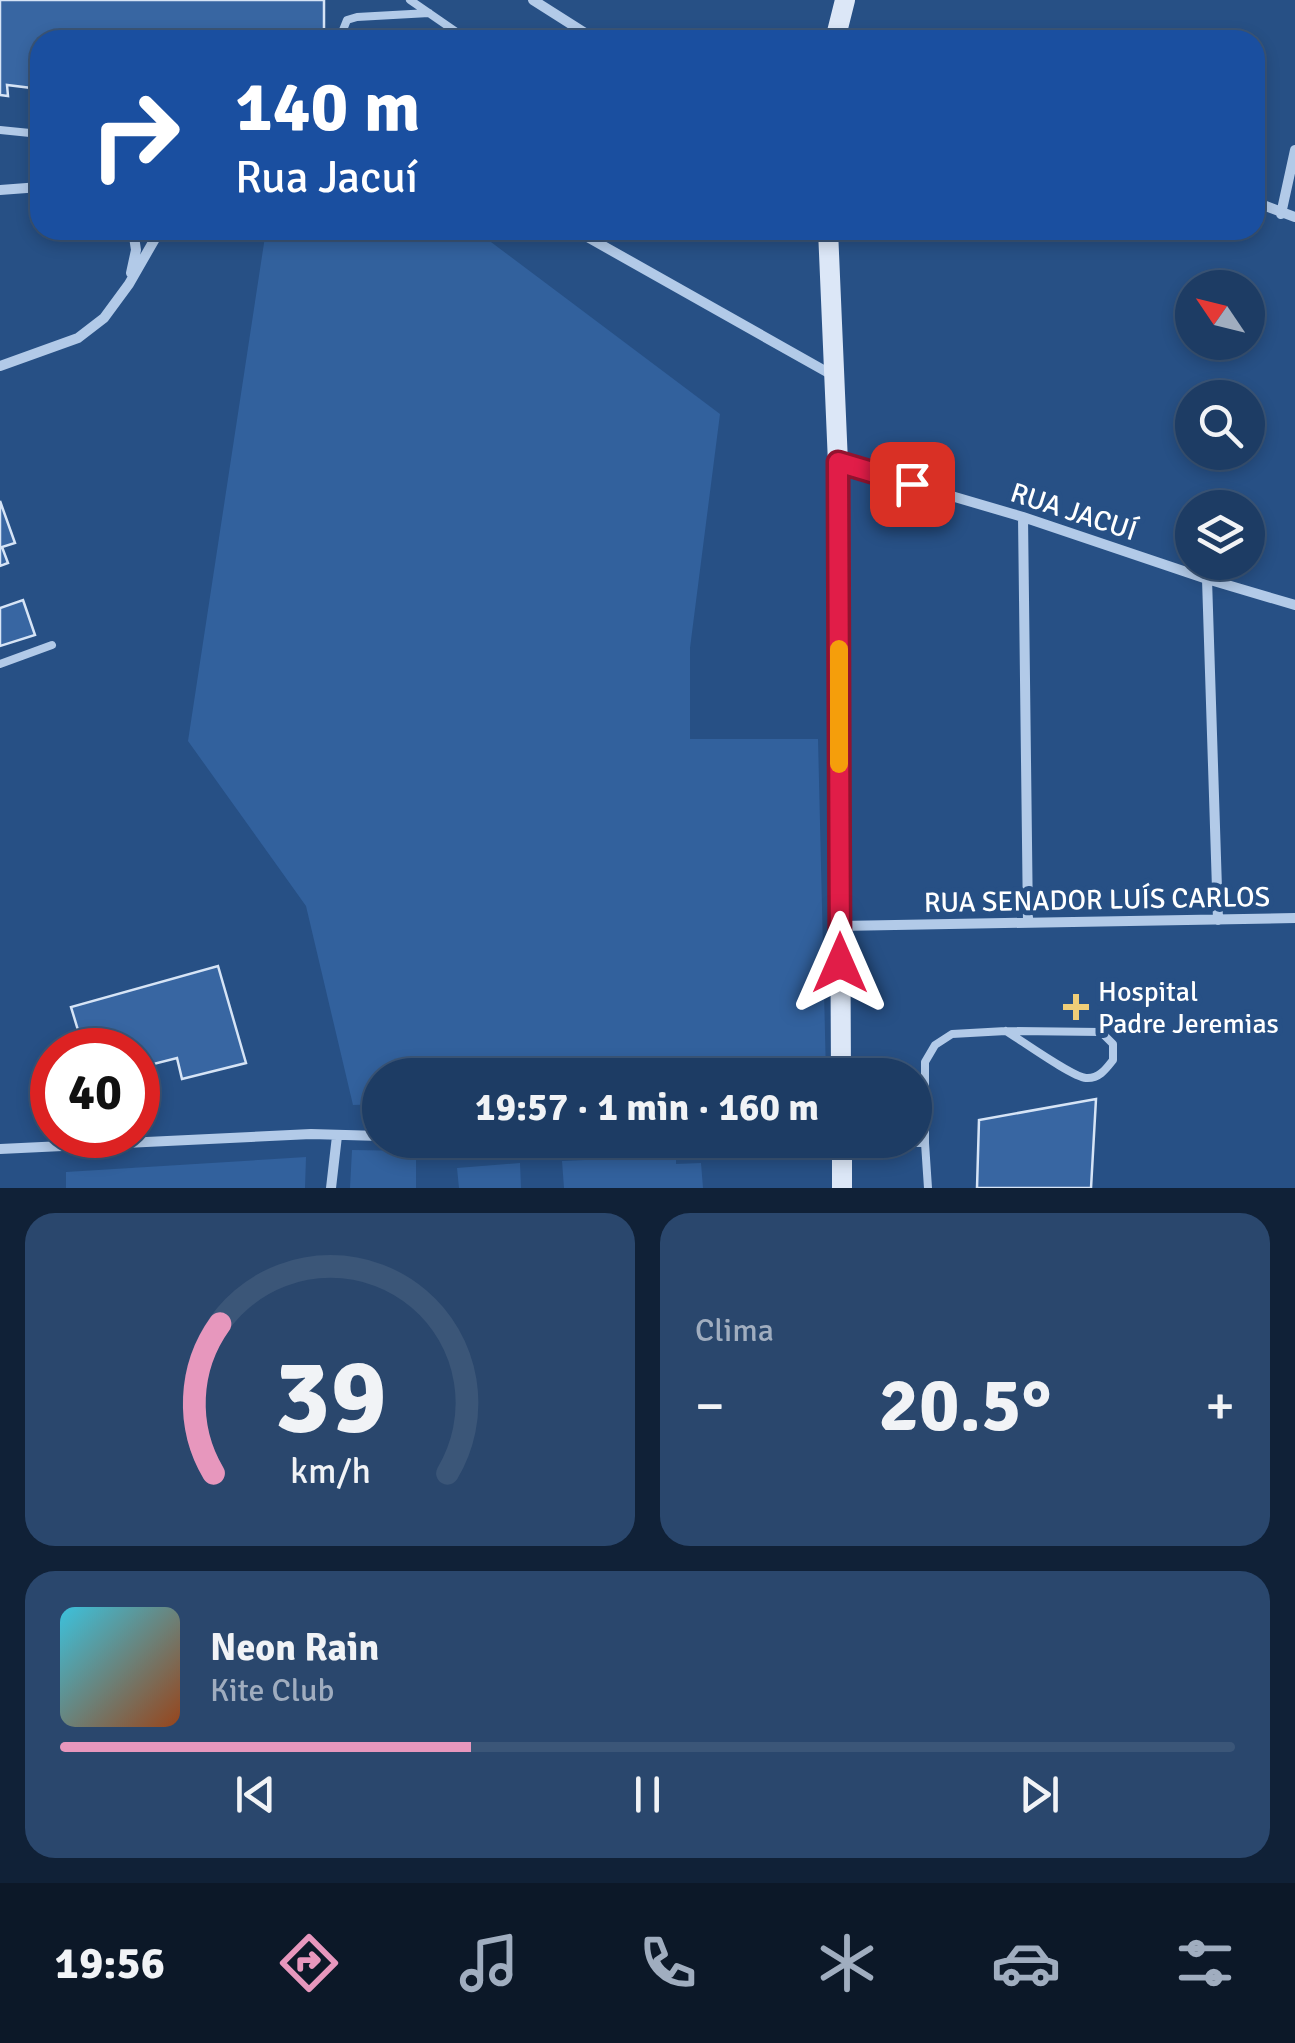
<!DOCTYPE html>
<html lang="pt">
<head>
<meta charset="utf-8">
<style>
	body { margin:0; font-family:Signika,sans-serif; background:#2a476d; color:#f1f3f6; height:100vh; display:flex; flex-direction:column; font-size:38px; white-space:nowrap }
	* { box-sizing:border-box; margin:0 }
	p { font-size:32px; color:#a0adbf }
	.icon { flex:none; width:55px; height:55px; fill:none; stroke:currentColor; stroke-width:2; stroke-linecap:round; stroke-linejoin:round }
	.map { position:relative; height:1188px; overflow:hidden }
	.side { display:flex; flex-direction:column; gap:25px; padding:25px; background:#102137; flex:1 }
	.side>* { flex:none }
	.banner { position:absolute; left:30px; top:30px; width:1235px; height:210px; border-radius:30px; box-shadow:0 5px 15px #0003,0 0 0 2px #3b5678; background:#1a4fa0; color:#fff; overflow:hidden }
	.needle { width:65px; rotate:305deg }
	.controls { position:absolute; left:1175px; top:270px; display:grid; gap:20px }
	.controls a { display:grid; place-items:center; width:90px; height:90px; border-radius:50%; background:#1d3c64; box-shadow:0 5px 15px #0003,0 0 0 2px #3b5678; font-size:50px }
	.speed { position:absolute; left:30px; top:1028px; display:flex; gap:20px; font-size:50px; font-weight:700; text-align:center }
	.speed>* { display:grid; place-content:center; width:130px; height:130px; border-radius:50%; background:#1d3c64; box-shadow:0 5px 15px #0003,0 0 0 2px #3b5678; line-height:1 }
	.speed .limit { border:15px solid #d22; background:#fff; color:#111 }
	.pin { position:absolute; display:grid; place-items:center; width:85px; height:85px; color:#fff; margin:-42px; border-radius:20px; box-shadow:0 5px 15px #0006 }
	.me { position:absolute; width:110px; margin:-55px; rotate:0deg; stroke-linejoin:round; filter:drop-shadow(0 0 8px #0008) }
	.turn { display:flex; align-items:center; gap:35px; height:210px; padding:0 40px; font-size:45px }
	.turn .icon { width:130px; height:130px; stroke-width:2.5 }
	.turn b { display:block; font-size:70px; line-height:85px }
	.big { font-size:75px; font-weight:700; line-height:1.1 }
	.side .tile { flex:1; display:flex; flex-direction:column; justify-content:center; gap:15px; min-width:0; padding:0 35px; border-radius:30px; background:#2a476d }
	.side .dial { align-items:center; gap:0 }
	.dial svg { height:260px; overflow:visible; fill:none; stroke:#3b5678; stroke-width:7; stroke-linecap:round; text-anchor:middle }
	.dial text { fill:#f1f3f6; stroke:none }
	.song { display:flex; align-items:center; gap:30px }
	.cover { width:120px; height:120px; border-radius:15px; background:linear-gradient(135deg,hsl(190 70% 55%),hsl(20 70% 35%)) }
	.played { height:10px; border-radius:5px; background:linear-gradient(90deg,#e797bd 35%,#3b5678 35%) }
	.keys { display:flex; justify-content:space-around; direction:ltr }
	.heat { display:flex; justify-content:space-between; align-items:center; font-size:55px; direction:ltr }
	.side .tiles { flex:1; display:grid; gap:25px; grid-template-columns:1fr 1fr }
	.tile:last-child { grid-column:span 2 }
	.trip { position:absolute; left:362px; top:1058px; width:570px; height:100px; border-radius:50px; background:#1d3c64; box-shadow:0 5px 15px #0003,0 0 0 2px #3b5678; font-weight:700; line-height:100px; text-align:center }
	.tabs { display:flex; height:160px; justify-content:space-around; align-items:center; background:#0c1828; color:#a0adbf }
	.tabs .icon { width:70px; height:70px }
	.tabs .selected { color:#e797bd }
	.tabs b { font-size:45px; color:#f1f3f6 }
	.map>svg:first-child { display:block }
</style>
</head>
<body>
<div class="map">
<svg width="1295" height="1188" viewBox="0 0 1295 1188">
	<rect width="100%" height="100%" fill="#275085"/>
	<path fill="#32619d" d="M266,230H475L720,414L690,648V739H818L826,1075H380V1104L353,1105L306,906L188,741Z
		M352,1150L416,1151V1188H350Z
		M676,1156V1164L701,1163L703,1188H564L562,1161Z
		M306,1157L305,1188H66V1172Z
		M520,1163L521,1188H459L457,1168Z"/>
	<path fill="#3866a2" stroke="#d6e4f6" stroke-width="2.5" d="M0,0H324V40H40V89L7,85L8,96L0,95Z
		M0,501L15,543L2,547L8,563L0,566Z
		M23,600L35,635L0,646V608Z
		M218,966L246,1063L182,1079L177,1058L138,1068V1050H84L71,1007Z
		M1096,1099L1091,1188H977L979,1120Z"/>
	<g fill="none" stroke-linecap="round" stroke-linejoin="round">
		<path stroke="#b2cae8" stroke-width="8" d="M410,0L468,40
			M343,40V30L347,20L357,17L429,13
			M0,130L40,134
			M0,664L52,645
			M844,1143H925L928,1188
			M925,1143V1062L935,1045L952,1034L1006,1031L1101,1032L1113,1044V1060C1106,1069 1099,1079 1086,1078C1072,1077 1021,1040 1006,1031"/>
		<path stroke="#b2cae8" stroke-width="10" d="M533,0L596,40
			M0,190L40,187
			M1255,202L1295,217
			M1281,214L1295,150
			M575,230L834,376
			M131,273L136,250L133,230
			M0,366L78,338L104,318L129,284L160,230
			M839,463L1023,517L1207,579L1295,605
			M1023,517L1028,923
			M1207,579L1218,920
			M840,926L1295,918
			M0,1149L311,1134L380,1136
			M331,1188L337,1136"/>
		<path stroke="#dce7f7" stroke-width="20" d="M835,40L845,0
			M828,230L838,463L841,1075
			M842,1140V1188"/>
	</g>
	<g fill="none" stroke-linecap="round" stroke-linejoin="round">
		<g stroke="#92132f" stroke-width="25">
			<path id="route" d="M840,963L838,462L912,484"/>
		</g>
		<use href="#route" stroke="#e11d48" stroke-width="18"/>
		<path stroke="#f59e0b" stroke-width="18" d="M839,649V764"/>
	</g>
	<path fill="#f0ce78" stroke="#275085" stroke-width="4" d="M1071 992h10v10h10v10h-10v10h-10v-10h-10v-10h10z"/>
	<g text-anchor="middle" stroke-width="10" stroke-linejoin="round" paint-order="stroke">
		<g font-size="28" fill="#fff" stroke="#275085">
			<text transform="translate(1074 511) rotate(18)" y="10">RUA JACUÍ</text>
			<text transform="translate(1097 899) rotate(-1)" y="10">RUA SENADOR LUÍS CARLOS</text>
		</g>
		<g font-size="28" fill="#fff" stroke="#275085" text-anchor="start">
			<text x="1098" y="1001">Hospital<tspan x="1098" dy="32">Padre Jeremias</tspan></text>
		</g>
	</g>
</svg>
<div class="controls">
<a><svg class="needle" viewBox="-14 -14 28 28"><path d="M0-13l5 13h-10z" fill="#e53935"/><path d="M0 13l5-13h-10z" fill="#a0adbf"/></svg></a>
<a><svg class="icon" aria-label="search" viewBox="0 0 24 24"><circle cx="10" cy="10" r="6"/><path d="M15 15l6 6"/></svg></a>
<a><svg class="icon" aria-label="layers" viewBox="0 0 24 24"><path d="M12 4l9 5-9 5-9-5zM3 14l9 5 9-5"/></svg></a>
</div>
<div class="speed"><div class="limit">40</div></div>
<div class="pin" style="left:912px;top:484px;background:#d93025"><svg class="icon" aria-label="arrive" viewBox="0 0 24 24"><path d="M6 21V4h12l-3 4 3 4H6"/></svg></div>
<svg class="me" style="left:840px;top:963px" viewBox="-20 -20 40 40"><path d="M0-17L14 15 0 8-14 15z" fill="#e11d48" stroke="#fff" stroke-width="4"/></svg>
<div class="trip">19:57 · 1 min · 160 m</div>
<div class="banner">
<div class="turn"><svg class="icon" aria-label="right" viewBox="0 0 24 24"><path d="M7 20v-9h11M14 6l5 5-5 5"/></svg><div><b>140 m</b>Rua Jacuí</div></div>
</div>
</div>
<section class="side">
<div class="tiles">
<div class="tile dial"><svg viewBox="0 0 100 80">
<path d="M14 69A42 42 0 1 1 86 69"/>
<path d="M14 69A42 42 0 0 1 16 23" stroke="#e797bd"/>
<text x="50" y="56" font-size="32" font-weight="700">39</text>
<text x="50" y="72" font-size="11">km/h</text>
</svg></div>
<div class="tile"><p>Clima</p>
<div class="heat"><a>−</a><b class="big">20.5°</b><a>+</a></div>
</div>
<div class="tile">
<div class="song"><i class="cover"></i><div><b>Neon Rain</b><p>Kite Club</p></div></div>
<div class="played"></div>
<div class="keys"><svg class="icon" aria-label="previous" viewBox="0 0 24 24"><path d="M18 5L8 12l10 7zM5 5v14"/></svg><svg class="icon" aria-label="pause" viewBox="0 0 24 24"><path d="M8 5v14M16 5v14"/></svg><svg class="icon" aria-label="next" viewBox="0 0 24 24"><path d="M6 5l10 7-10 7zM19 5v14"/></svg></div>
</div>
</div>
</section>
<nav class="tabs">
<b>19:56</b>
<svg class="icon selected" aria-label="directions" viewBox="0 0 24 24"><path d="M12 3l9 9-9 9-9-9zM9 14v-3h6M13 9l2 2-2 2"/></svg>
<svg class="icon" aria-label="music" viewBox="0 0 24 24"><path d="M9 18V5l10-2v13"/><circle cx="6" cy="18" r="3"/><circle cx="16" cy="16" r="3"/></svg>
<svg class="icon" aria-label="phone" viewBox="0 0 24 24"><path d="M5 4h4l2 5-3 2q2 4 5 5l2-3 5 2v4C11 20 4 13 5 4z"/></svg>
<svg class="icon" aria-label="climate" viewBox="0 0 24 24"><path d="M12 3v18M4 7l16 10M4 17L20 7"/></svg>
<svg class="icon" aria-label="car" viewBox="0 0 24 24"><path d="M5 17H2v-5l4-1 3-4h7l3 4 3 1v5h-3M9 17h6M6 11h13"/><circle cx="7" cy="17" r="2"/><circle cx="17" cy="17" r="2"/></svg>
<svg class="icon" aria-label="filters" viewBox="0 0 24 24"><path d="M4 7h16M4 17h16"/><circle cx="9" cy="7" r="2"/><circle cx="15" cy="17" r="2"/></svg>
</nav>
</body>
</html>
